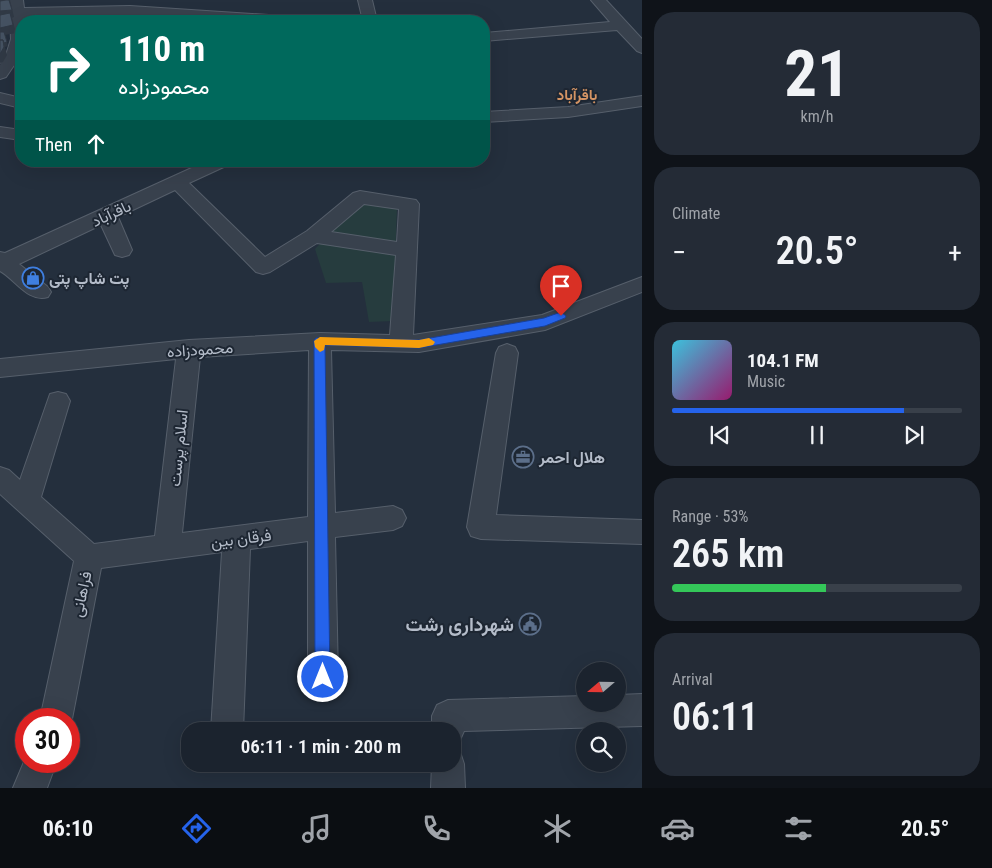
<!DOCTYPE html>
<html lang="en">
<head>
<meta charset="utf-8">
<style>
	body { margin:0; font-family:"Roboto Condensed",Vazirmatn,sans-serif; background:#242b36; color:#f1f3f6; height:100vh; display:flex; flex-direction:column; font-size:19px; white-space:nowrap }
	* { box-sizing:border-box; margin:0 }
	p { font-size:16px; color:#a0a4aa }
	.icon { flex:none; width:28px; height:28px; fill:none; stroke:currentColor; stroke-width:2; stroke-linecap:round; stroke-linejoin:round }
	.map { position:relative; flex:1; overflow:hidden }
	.drawer { display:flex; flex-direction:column; gap:12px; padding:12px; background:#0f1319; width:350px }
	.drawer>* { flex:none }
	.banner { position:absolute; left:15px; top:15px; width:475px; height:152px; border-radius:20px; box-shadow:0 5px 20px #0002,0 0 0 1px #39404a; background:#00695c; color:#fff; overflow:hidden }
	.needle { width:32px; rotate:250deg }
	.tools { position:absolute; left:576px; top:662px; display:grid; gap:10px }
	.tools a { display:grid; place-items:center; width:50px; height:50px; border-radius:50%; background:#1b232e; box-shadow:0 5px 20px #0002,0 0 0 1px #39404a; font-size:25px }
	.speed { position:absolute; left:15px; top:708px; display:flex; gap:10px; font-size:25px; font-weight:700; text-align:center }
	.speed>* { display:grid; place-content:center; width:65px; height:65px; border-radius:50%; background:#1b232e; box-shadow:0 5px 20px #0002,0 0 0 1px #39404a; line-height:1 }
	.speed .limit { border:8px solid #d22; background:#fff; color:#111 }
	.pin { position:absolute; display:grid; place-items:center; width:42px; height:42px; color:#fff; margin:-51px -21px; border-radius:50% 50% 50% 0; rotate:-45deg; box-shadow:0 0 5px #0007 }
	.pin .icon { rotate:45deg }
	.me { position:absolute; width:55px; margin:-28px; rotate:0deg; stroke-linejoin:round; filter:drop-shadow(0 0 4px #0008) }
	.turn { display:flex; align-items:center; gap:18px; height:105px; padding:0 20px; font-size:22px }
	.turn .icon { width:65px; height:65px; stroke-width:2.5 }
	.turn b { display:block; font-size:35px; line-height:42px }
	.then { display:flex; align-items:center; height:48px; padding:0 20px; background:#0003; gap:10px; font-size:19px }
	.big { font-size:38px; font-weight:600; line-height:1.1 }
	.drawer .card { flex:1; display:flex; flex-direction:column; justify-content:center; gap:8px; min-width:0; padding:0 18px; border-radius:20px; background:#242b36 }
	.drawer .dial { align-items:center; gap:0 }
	.dial b { font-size:65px; line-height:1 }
	.song { display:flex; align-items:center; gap:15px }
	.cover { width:60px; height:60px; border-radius:8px; background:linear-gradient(135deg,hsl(190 70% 55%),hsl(320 70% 35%)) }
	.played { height:5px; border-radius:2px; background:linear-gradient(90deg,#2563eb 80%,#39404a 80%) }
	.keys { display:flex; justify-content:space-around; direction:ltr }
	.heat { display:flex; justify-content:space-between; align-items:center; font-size:28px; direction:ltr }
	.charge { height:8px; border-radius:4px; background:linear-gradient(90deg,#34c759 53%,#39404a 0) }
	.trip { position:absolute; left:181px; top:722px; width:280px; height:50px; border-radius:20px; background:#1b232e; box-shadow:0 5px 20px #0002,0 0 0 1px #39404a; font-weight:600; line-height:50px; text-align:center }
	.tab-bar { display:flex; height:80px; justify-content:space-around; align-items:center; background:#0b0e12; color:#a0a4aa }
	.tab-bar .icon { width:35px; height:35px }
	.tab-bar .selected { color:#2563eb }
	.tab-bar b { font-size:22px; color:#f1f3f6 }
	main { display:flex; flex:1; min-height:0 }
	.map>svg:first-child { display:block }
</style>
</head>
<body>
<main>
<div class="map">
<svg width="642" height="788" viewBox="0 0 642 788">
	<rect width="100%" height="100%" fill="#242f3d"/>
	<path fill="#263c3e" d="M360,203L397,207L393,321L369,322L362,282L326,283L315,249Z"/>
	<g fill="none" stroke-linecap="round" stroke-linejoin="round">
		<g stroke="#565f6b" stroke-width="2">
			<path id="minor" d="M9,0H23L24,8L130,6L298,17L303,18L305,21H235L130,14L26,16V21H21V55L6,77L0,79V64L6,55L11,39Z
				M358,0H372L377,21H363Z
				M591,0H606L642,39V53L637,51L617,30L484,41V33L610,22Z
				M0,93L21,98V108L0,103Z
				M642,96V106L568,117L484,122V112L568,107Z
				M0,127L21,130V140L0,137Z
				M207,161H231L228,165L189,183L265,257L307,231L353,193L360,191L416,200L419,204L413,335L542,315L642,277V292L545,330L419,352L331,350L335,513L393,506L402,510L406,518L402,526L393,530L335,537L338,677L334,688L323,692L312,688L308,677V541L250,549L243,731H211L222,552L101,568L72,719L69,727V719H40L74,561L0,494V467L9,470L20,480L50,394L58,392L66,394L70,401L41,497L94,544L155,536L176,359L0,377V359L189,340L320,333L390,335L396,255L317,243L270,272L263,274L256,272L175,190L118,217L132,250L129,255L122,257L115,255L101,225L19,264L48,287L51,292L48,297C28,303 15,279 0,271V252L5,253ZM364,204L399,209L397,242L331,232ZM309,350L308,517L182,533L200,357Z
				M507,344L515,347L518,353L496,515L642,520V544L481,539L471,536L467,527L496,353L499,347Z
				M642,694V726L464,731L459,742L452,745V731H432V716L437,705L448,700L585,696V704H618V695Z
				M452,749L460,752L464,764L465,788H431L432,764H452Z
				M26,757V761H57L47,788H13Z"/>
		</g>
		<use href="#minor" fill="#38414d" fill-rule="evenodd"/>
	</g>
	<path fill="#303945" d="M0,0H10L14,17L12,18L16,33L5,35L8,46L5,47L7,55L3,62L0,63L1,65H0Z"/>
	<path fill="#455262" stroke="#303945" d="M6,0H9L12,10L0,11V1Z
		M10,13L13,25L0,28V15Z
		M0,32H4L7,42L4,43L3,40H0Z
		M0,40H3L4,47L0,54Z"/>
	<path fill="#2563eb" stroke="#184099" d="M561,312L566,316L565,318L545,326L419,348L325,345L330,677L328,683L323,685L317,683L315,677L314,341L316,338L419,340L544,318Z"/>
	<path fill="#f59e0b" d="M320,337L419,340L429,338L435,342L433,345L419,348L325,345L324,350L320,352L315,347L314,341Z"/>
	<defs>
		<g id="shop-ring" transform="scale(1.125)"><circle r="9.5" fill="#1d2632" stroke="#3f7fe0" stroke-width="1.5"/><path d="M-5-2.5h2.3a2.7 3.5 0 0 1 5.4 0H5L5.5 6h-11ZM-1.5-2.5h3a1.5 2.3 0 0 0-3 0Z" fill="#3f7fe0"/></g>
		<g id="office-ring" transform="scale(1.125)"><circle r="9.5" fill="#1d2632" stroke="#5c6f8a" stroke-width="1.5"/><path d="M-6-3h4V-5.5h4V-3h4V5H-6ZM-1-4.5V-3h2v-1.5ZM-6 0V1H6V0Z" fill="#5c6f8a"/></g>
		<g id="civic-ring" transform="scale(1.125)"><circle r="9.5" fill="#1d2632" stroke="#5c6f8a" stroke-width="1.5"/><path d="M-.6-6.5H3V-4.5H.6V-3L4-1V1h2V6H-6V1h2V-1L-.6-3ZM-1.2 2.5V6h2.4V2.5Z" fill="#5c6f8a"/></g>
	</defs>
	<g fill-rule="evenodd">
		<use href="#shop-ring" x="33" y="278"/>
		<use href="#office-ring" x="523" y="457"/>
		<use href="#civic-ring" x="530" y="624"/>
	</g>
	<g text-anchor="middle" stroke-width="4" stroke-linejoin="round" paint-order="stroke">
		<g font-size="15" font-weight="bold" fill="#d49464" stroke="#1d2632">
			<text x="577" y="100">باقرآباد</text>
		</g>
		<g font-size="16" fill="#b4bcc9" stroke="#1d2632">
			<text transform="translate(111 213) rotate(-25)" y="6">باقرآباد</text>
			<text transform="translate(200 349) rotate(-4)" y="6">محمودزاده</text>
			<text transform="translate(178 448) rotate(-84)" y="6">اسلام پرست</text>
			<text transform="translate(241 538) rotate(-7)" y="6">فرقان بین</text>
			<text transform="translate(81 594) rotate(-78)" y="6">فراهانی</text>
		</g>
		<g font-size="16" font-weight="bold" fill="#b4bcc9" stroke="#1d2632" text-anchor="start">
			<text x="49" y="284">پت شاپ پتی</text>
			<text x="539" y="463">هلال احمر</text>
		</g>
		<g font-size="19" font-weight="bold" fill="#b4bcc9" stroke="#1d2632" text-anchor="end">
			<text x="514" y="631">شهرداری رشت</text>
		</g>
	</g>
</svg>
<div class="tools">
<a><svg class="needle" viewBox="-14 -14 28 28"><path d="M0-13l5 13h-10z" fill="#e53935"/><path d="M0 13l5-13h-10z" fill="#a0a4aa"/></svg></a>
<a><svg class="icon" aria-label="search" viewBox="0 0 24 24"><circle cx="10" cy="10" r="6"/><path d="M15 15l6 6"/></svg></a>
</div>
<div class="speed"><div class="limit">30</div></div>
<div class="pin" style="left:561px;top:316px;background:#d93025"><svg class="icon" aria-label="arrive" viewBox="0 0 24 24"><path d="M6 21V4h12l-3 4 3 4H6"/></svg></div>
<svg class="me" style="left:323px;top:677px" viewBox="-20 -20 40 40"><circle r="17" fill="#2563eb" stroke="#fff" stroke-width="3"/><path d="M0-11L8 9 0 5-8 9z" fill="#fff"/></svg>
<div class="trip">06:11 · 1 min · 200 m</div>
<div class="banner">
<div class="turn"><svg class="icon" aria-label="right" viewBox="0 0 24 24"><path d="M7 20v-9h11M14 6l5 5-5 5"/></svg><div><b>110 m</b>محمودزاده</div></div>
<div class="then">Then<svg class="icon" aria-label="ahead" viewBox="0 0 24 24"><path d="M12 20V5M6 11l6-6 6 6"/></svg></div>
</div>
</div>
<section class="drawer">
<div class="card dial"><b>21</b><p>km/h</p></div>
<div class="card"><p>Climate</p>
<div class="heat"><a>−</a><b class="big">20.5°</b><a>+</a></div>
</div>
<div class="card">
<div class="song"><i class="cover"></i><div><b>104.1 FM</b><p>Music</p></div></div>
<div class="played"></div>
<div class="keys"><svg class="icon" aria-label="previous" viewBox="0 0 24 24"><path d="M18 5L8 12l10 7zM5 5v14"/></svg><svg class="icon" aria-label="pause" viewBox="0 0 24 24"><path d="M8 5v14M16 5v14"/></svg><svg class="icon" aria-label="next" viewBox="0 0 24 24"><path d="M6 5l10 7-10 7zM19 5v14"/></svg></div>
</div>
<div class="card"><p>Range · 53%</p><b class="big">265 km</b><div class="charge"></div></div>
<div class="card"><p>Arrival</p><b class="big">06:11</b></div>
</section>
</main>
<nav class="tab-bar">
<b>06:10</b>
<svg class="icon selected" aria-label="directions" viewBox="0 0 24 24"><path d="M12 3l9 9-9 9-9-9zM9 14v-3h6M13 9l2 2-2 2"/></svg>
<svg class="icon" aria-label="music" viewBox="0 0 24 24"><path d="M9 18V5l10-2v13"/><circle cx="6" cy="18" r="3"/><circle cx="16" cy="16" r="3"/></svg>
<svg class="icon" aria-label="phone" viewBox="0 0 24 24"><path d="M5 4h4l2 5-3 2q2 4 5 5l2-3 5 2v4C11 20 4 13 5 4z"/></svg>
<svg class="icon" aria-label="climate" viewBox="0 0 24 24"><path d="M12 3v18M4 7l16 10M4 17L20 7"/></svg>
<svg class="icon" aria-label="car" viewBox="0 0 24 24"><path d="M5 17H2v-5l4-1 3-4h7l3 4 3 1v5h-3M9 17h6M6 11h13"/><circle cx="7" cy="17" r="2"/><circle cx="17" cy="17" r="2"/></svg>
<svg class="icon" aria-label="filters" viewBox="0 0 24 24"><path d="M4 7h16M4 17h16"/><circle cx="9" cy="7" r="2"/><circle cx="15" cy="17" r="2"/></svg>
<b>20.5°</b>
</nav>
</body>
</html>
